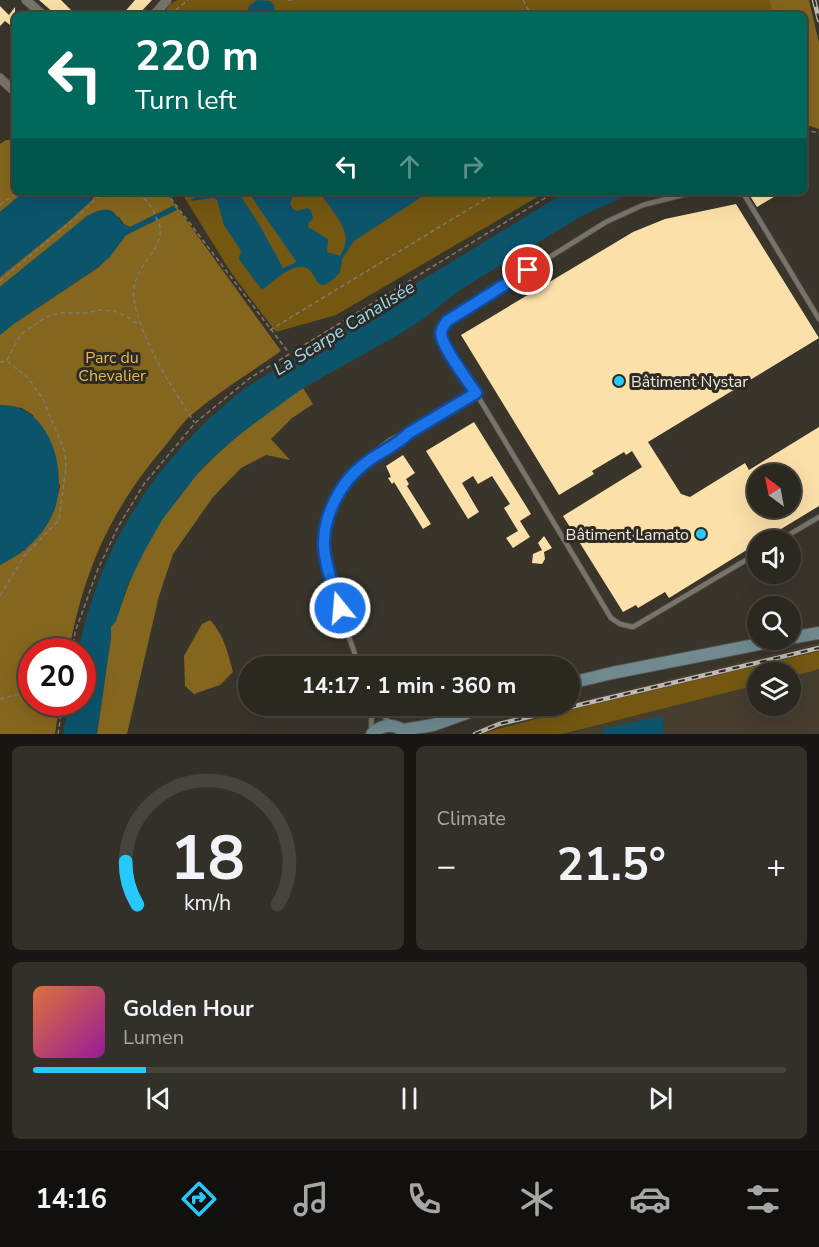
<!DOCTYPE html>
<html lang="en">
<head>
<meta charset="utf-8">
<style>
	body { margin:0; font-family:"Nunito Sans",sans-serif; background:#333029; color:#f1f3f6; height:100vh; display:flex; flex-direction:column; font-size:22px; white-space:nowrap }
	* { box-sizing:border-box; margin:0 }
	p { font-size:20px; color:#a6a6a5 }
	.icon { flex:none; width:33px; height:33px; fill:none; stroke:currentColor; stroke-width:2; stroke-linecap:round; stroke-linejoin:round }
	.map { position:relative; height:734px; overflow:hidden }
	.sheet { display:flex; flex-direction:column; gap:12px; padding:12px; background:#181612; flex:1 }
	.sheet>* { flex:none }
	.guide { position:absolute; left:12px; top:12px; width:795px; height:183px; border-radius:9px; box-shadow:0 6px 24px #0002,0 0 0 2px #47443e; background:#00695c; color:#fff; overflow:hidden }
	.needle { width:39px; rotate:328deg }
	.fabs { position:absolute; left:747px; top:464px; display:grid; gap:12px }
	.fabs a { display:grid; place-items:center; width:54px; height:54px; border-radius:50%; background:#2b2820; box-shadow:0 6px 24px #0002,0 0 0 2px #47443e; font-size:30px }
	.speed { position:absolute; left:18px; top:638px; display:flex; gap:12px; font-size:30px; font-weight:700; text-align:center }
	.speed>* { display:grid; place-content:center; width:78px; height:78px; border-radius:50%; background:#2b2820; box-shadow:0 6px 24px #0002,0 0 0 2px #47443e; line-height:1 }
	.speed .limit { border:9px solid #d22; background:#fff; color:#111 }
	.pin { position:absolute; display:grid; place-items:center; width:51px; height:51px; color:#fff; margin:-26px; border:3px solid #fff; border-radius:50%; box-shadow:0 2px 6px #0007 }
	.me { position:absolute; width:66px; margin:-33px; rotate:343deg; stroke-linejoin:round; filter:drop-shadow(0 0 4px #0008) }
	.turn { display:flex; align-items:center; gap:21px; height:126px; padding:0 24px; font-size:27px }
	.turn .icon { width:78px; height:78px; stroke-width:2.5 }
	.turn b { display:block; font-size:42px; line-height:51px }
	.lanes { display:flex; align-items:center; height:57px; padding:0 24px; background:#0003; justify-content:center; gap:30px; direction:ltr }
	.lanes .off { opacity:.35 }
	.big { font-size:45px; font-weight:700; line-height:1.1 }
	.sheet .tile { flex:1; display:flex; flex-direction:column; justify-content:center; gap:9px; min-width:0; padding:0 21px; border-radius:9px; background:#333029 }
	.sheet .dial { align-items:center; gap:0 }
	.dial svg { height:156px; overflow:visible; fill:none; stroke:#47443e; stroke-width:7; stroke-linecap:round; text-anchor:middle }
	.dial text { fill:#f1f3f6; stroke:none }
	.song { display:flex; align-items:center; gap:18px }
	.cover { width:72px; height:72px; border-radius:9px; background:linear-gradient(135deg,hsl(20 70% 55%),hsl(300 70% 35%)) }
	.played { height:6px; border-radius:3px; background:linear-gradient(90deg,#26c9fe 15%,#47443e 15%) }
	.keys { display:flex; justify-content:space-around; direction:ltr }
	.heat { display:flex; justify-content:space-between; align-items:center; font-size:33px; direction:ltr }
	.sheet .tiles { flex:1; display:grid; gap:12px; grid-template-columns:1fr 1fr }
	.tile:last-child { grid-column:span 2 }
	.trip { position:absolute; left:238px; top:656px; width:342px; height:60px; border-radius:30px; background:#2b2820; box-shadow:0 6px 24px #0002,0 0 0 2px #47443e; font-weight:700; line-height:60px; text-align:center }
	.tab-bar { display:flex; height:96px; justify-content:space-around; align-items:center; background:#11100d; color:#a6a6a5 }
	.tab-bar .icon { width:42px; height:42px }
	.tab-bar .active { color:#26c9fe }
	.tab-bar b { font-size:27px; color:#f1f3f6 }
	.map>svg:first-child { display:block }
</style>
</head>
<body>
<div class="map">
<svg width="819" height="734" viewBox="0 0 819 734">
	<rect width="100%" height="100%" fill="#39352b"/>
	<path fill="#453d2e" d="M819,643V651L808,654L607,701L480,734H470L486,726L510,718Z
		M819,669V734H562L757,685L758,705H790L791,677Z"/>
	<path fill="#745711" d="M177,0H769L773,15H164L169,5Z
		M181,192H546L336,315L276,332L232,274Z
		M819,651V669L791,677L790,672H758L757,685L562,734H480L561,712Z"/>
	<path fill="#85661e" d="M769,0H809L819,43V129L804,124V15H773Z
		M6,140H15V192H24L0,212V144Z
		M97,192H166L281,351C250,373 216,393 188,418C180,426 172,437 165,446C111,509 84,570 69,651H32V702H60L55,734H0V565L25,550L54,511L60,486L33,415L22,408L0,405V335L12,325L99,267L126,235L176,210L173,206L130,227L124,224L119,217H87L0,287V277L70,220Z
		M303,388L313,404L292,418L271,439L290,460L266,455L241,468L213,497L173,554L159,596L127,734H97L111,637V627C119,616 122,602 127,589C133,572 142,555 150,539C185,474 243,428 303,388Z
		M210,620C224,635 228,653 233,672L220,685L194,694L185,686L184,656L202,624Z"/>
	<path fill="#0b546c" d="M257,0L270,1L274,5L276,15H245L249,6Z
		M24,192H97L92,200L70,220L0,277V212Z
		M191,192H238L259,224L283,268L295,263L296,261L248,192H295L290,203L292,208L296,211L308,208L311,211L313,218L309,223L308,227L328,239L327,252L340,256C343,251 346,245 346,238C346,226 326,201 318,192H391L398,195L404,192H429L354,241L342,259L340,272L335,278L325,285L319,284C315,280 314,273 308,269C295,260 273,282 262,290L239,259L241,251L224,225L217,200L214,198L191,201V199L194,198Z
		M566,192H633L580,217L460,290L423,319L398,335L303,388L236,437L202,468L162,520L144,552L127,587L116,621L111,627V637L97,734H63L69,702H82V651H78C102,540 157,458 245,388Z
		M174,206L177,210L126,235L110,257L98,267L12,325L0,335V287L87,216C121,198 112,223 130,227Z
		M0,405C50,403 69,472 54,511C44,536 23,554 0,565Z
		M662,716L664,734H603L602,729Z"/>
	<path fill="#fbe0a9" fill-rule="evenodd" d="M39,0H61L76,15H56Z
		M135,0H152L138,15H122Z
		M0,6L9,15L15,7V29L5,21L0,26Z
		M756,192H782L757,207L750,196Z
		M736,204L819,338L648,442L681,494L690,497L745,463L749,470L819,427V506L763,540H758V543L669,598L665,592L638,608L636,605L623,612L563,516L642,467L632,451L626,455L624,452L592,471L594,474L559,495L461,335L633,232L665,219ZM758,474H790V507H758Z
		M474,422L531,514L520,521L530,537L513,548L506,538L518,531L504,508L510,504L492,476L478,484L473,476L462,483L479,512L468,519L426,451Z
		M403,455L415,473L406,479L409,484L407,486L431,524L423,529L394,482L392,484L388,478L391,477L386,466Z
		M544,536L552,548L544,552L545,559L542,564L532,563L533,554L542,550L538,543Z"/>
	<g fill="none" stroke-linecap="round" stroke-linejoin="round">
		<g stroke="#55514a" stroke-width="6">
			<path id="lane" d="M694,192L643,205L606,222L447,321L441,334L444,345L476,393L611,618L620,624L633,627L758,553
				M741,192L745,196L819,319
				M367,462L402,440L409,433L476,393
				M780,540L819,517
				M359,666C347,629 328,586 324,547C322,527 332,503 343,487C349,478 357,471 364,463C377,450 390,436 409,433
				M374,705L390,723
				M371,732L372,705"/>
		</g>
		<g stroke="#55514a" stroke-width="10">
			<path id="street" d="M26,0L43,15
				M154,15L167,0
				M0,78L15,92"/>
		</g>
		<g stroke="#55514a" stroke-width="14">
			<path id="secondary" d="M790,638L819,633
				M570,683L612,673L785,639
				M403,730L433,725L489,705
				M372,734C383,723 396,723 407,734"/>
		</g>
		<path stroke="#7f7b72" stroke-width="1.5" stroke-dasharray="4.5 3" stroke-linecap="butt" d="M288,0H295
			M523,0L531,15
			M170,15L188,0
			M804,130L819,133
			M99,192V195L109,192
			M130,192C141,195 149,201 154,212C155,216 160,224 160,229C163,251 129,269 134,300C141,341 172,387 194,422
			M166,192L289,353
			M0,205L18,192
			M0,281L86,209L99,195
			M270,330L497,192
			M7,360L21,334L46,317L60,313H86L99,310L114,311L127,317L138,324
			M0,362L7,361L28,378L43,399L65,452L66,467L59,520L24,556L0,596
			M73,651L75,632L98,569L118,527L144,484L195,423L250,378L555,192
			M0,699L32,691
			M58,734L63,702"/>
		<use href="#lane" stroke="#79746a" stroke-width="4.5"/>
		<use href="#street" stroke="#79746a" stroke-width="9"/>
		<use href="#secondary" stroke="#708a90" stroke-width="12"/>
		<g stroke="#bfbbb4" stroke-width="4.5">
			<path id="rail" d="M814,0L819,20
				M475,734L499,724L819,648"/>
		</g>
		<use href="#rail" stroke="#2f2b22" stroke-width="2" stroke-dasharray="7" stroke-linecap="butt"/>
	</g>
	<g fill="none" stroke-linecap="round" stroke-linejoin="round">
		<g stroke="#114b97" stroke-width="15">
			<path id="route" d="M340,608C334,589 325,566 324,546C323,516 340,483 363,465C377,453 395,447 409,433L476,393C468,381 442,347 441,334C441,329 444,325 447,321L528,270"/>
		</g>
		<use href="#route" stroke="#1a73e8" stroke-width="10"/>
	</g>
	<g fill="#26c9fe" stroke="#2f2b22" stroke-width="2">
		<circle cx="619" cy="381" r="6"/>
		<circle cx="701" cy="534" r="6"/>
	</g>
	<g text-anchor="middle" stroke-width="6" stroke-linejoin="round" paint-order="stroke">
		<g font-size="16" fill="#e6b958" stroke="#2f2b22">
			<text x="112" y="363">Parc du<tspan x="112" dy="18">Chevalier</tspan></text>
		</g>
		<g font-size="16" fill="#ece9e3" stroke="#2f2b22" text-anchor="start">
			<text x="631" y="387">Bâtiment Nystar</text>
			<text x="689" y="540" text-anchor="end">Bâtiment Lamato</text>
		</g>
		<g font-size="18" font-style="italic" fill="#9cdcf8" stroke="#2f2b22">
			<text transform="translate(344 328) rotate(-32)" y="6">La Scarpe Canalisée</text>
		</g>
	</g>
</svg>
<div class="fabs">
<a><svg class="needle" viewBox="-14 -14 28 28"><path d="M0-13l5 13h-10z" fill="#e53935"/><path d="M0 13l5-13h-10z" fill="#a6a6a5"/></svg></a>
<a><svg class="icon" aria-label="sound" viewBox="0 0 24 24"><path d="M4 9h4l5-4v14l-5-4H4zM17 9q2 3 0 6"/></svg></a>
<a><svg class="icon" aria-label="search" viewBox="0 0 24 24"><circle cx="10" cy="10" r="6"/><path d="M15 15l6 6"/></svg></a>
<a><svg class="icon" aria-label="layers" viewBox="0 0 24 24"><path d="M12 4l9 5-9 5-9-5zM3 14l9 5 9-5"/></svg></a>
</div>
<div class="speed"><div class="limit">20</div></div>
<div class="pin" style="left:528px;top:270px;background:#d93025"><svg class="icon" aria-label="arrive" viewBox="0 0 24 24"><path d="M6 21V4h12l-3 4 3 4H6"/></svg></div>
<svg class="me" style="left:340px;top:608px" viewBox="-20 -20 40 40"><circle r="17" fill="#1a73e8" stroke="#fff" stroke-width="3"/><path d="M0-11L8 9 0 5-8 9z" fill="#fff"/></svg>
<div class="trip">14:17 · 1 min · 360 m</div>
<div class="guide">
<div class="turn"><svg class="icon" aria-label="left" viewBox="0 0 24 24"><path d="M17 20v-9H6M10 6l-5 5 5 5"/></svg><div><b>220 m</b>Turn left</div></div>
<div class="lanes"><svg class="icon" aria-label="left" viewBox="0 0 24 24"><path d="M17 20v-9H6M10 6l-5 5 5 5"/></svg><svg class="icon off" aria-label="ahead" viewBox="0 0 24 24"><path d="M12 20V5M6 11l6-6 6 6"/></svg><svg class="icon off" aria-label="right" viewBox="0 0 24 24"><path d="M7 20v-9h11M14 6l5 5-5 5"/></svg></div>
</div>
</div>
<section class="sheet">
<div class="tiles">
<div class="tile dial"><svg viewBox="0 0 100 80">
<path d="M14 69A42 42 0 1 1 86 69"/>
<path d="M14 69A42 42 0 0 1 8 47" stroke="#26c9fe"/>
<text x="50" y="56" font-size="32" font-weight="700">18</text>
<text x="50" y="72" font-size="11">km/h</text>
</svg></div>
<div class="tile"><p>Climate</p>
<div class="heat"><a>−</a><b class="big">21.5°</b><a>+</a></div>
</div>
<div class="tile">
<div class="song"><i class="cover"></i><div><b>Golden Hour</b><p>Lumen</p></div></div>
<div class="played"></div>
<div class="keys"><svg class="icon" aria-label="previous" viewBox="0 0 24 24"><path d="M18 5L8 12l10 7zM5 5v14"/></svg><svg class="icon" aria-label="pause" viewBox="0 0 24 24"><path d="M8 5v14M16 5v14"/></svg><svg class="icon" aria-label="next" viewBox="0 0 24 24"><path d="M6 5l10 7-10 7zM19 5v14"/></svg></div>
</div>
</div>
</section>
<nav class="tab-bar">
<b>14:16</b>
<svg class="icon active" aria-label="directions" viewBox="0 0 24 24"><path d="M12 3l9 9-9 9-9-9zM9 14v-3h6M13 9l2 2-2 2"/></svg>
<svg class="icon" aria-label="music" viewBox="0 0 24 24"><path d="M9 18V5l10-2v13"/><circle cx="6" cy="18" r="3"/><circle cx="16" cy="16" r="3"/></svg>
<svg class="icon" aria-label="phone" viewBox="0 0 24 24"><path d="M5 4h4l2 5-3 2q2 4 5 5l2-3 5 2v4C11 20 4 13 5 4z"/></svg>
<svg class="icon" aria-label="climate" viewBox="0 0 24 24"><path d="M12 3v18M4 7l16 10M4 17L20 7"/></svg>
<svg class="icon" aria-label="car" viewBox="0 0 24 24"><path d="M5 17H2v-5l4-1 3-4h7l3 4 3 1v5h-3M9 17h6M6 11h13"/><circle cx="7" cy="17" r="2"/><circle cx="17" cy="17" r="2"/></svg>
<svg class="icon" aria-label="filters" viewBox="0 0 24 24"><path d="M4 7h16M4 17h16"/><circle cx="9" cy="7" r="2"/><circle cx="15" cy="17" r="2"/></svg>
</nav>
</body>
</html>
